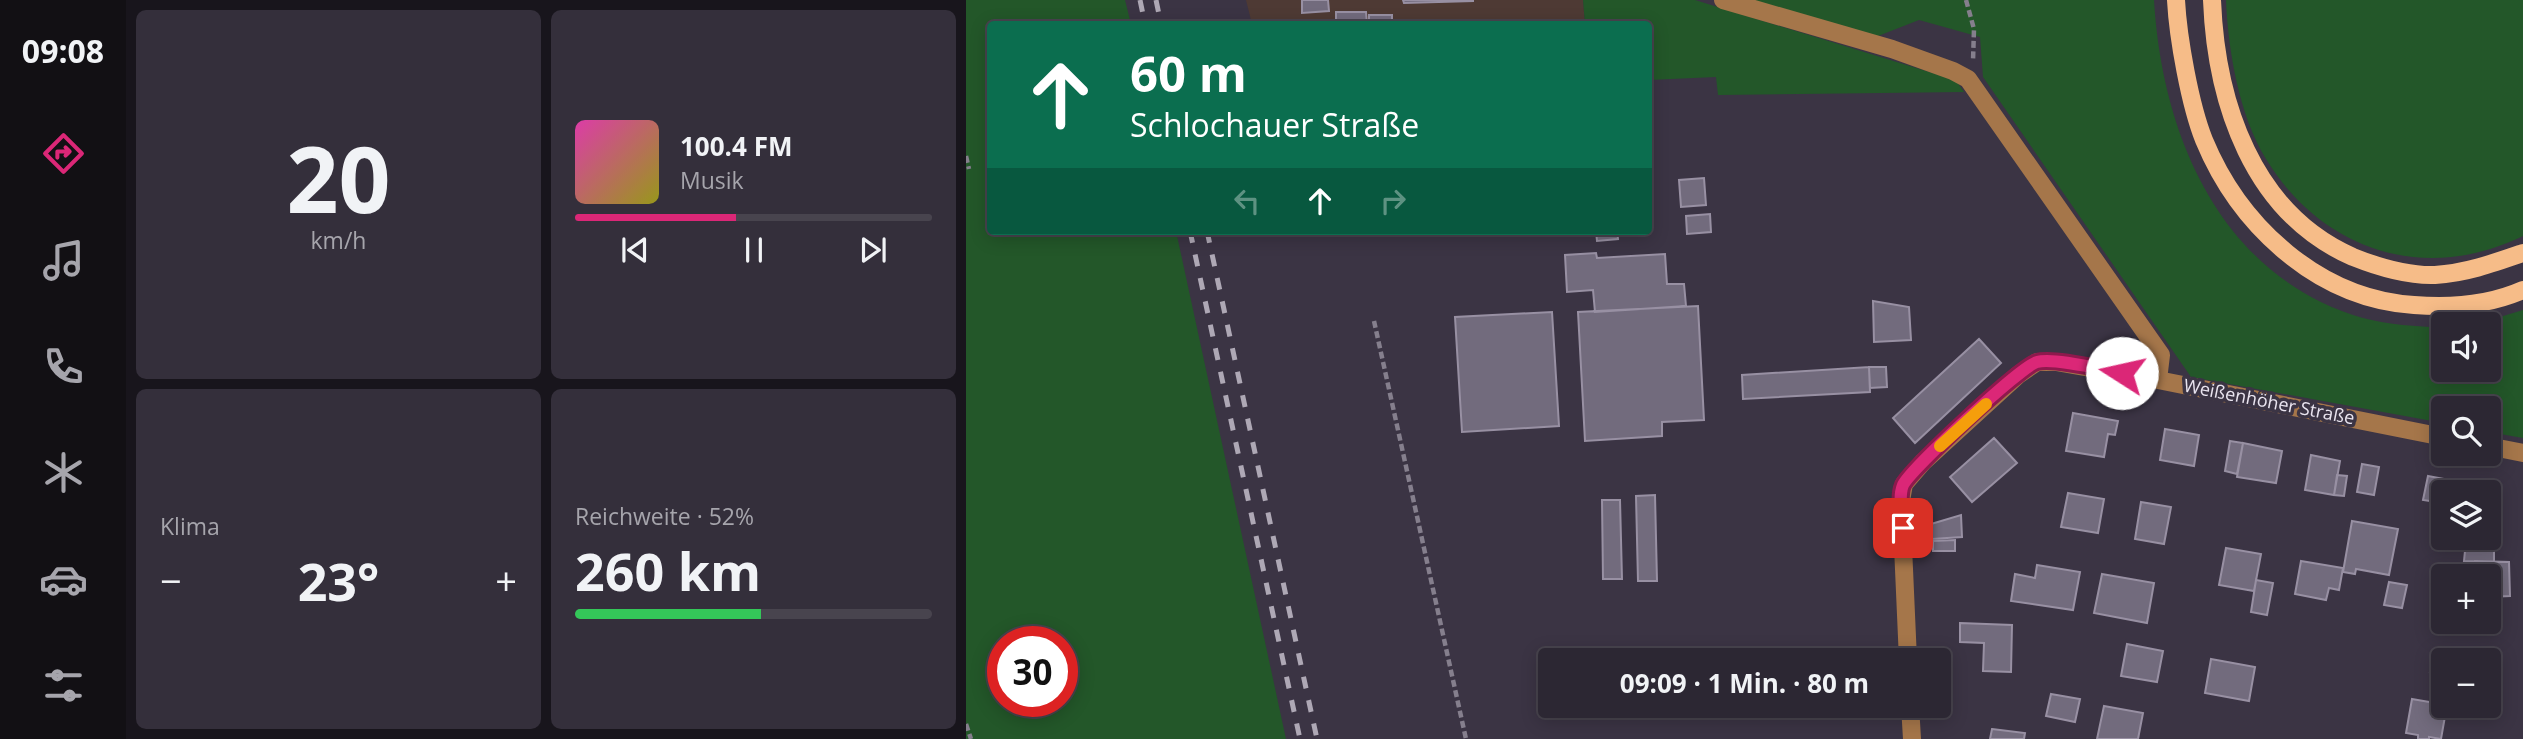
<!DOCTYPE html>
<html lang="de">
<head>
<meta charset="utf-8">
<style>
	body { margin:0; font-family:"Open Sans",sans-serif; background:#342f3b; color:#f1f3f6; height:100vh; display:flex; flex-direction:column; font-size:26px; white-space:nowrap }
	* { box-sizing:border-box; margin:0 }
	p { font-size:23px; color:#a6a5ac }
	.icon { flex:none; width:38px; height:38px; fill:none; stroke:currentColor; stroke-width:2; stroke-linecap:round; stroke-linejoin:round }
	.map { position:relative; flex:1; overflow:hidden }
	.drawer { display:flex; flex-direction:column; gap:10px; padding:10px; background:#18151c; width:840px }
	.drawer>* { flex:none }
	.banner { position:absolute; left:21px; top:21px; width:665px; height:214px; border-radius:7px; box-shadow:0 4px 18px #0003,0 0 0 2px #48444e; background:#0b6e4f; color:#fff; overflow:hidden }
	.fabs { position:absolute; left:1465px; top:312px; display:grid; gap:14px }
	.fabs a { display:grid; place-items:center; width:70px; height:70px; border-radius:7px; background:#2c2733; box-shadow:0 4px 18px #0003,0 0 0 2px #48444e; font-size:35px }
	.speed { position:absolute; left:21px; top:626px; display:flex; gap:14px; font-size:35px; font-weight:700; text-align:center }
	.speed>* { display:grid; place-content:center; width:91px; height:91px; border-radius:50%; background:#2c2733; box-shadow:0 4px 18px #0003,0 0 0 2px #48444e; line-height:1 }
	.speed .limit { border:10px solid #d22; background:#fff; color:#111 }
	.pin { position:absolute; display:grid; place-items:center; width:60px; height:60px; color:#fff; margin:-30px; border-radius:14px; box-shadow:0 4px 10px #0006 }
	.me { position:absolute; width:77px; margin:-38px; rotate:280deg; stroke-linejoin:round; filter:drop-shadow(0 0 5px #0008) }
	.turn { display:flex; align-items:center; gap:24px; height:147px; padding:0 28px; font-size:32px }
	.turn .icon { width:91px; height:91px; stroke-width:2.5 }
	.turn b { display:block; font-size:49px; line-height:60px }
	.lanes { display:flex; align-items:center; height:66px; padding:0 28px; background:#0003; justify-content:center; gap:35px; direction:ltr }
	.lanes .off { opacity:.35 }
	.big { font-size:52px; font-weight:700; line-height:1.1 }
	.drawer .card { flex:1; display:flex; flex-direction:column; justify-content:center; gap:10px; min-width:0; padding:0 24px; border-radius:10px; background:#342f3b }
	.drawer .dial { align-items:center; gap:0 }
	.dial b { font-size:91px; line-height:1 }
	.song { display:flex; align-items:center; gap:21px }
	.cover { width:84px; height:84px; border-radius:10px; background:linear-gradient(135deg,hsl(320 70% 55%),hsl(60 70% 35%)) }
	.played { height:7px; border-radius:4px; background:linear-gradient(90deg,#db2777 45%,#48444e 45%) }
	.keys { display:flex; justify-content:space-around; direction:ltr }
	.heat { display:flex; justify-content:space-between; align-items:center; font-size:38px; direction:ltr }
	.charge { height:10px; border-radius:5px; background:linear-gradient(90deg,#34c759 52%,#48444e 0) }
	.drawer .tiles { flex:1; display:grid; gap:10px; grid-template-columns:repeat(2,1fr) }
	.trip { position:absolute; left:572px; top:648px; width:413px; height:70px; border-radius:7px; background:#2c2733; box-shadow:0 4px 18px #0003,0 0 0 2px #48444e; font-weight:700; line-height:70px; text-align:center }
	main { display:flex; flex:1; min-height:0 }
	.menu { display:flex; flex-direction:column; width:126px; justify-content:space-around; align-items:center; background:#121014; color:#a6a5ac }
	.menu .icon { width:49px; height:49px }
	.menu .active { color:#db2777 }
	.menu b { font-size:32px; color:#f1f3f6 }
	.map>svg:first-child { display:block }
</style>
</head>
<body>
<main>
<nav class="menu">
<b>09:08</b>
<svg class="icon active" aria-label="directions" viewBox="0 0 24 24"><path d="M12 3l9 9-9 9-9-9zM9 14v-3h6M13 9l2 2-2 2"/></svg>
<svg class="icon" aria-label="music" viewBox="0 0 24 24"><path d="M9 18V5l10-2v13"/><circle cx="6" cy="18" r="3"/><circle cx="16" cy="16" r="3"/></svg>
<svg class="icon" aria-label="phone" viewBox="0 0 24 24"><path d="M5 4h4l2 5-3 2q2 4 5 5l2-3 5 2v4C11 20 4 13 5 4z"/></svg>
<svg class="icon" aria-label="climate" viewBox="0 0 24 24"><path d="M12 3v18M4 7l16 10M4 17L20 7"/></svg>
<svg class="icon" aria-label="car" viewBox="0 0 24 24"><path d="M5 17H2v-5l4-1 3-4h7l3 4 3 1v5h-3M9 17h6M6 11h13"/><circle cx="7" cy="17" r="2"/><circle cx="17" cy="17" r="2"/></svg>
<svg class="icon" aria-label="filters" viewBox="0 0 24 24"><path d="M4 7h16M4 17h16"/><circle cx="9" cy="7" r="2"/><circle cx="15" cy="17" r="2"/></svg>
</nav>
<section class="drawer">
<div class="tiles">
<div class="card dial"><b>20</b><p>km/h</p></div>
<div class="card">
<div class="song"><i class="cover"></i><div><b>100.4 FM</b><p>Musik</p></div></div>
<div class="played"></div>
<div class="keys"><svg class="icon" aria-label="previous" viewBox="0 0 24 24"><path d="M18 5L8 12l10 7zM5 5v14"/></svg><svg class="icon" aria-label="pause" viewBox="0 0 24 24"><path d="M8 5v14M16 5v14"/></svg><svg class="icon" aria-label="next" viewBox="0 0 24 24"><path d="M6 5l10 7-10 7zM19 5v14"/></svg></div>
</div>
<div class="card"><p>Klima</p>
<div class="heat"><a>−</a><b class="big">23°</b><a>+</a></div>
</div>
<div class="card"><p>Reichweite · 52%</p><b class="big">260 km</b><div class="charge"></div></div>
</div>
</section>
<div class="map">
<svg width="1557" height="739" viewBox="0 0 1557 739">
	<rect width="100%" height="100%" fill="#3b3444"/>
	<path fill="#4e3a34" d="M280,0H617L619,24H286Z"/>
	<path fill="#235729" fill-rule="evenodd" d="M0,0H159L165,24H24V231H210L320,739H0ZM37,642H96V702H37Z
		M617,0H729L973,75L991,82L998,92L752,95L750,77L683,80L682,24H619Z
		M779,0H1188C1196,136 1255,277 1397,318C1423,325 1450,326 1477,328V369H1522V324H1511L1557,310V438L1523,432L1522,408H1477V423L1225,377L1017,77L1014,37L953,20L907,38Z
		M1260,0H1557V236C1459,284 1356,251 1300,159C1273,115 1262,50 1260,0Z"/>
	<path fill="#726b7d" stroke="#9890a3" stroke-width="2" d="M336,0H362L363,11L336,13Z
		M437,0H507V1L438,3Z
		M370,12H400L401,24H370Z
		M403,15H426V24H403Z
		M738,178L740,205L715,207L713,180Z
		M744,214L745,232L721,234L720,216Z
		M630,231H651L652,239L631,241Z
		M630,253L631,258L699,254L701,284H718L720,306L629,312L627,290L601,292L599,255Z
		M907,301L943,307L945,340L908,342Z
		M732,306L738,420L696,422V436L619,441L612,312Z
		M586,312L593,426L496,432L489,317Z
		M1013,339L1035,363L949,443L927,418Z
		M903,367L904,392L777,399L776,375Z
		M903,367H920L921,387L904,388Z
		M1107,413L1152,421L1149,435L1142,434L1138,457L1100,451Z
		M1199,429L1233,435L1228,466L1194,460Z
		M1028,438L1051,463L1006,502L984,477Z
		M1264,441L1277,443L1271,474L1259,471Z
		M1277,443L1316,451L1310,483L1271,477Z
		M1345,455L1374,461L1368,495L1339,490Z
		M1396,464L1413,467L1408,495L1391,492Z
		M1371,475L1381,476L1378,496L1368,495Z
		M1462,476L1489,481L1487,492H1477V503L1457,500Z
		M1489,481L1511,485L1510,492H1487Z
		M1511,485L1534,489L1527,524L1522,523V492H1510Z
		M1102,493L1138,499L1132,533L1095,527Z
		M689,495L691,581H672L670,496Z
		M636,500H654L656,579H637Z
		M1175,502L1205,507L1198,544L1169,539Z
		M995,515L996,537L966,539L965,524Z
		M1386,521L1432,529L1423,575L1390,569L1389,574L1377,572Z
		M989,540V551H967V541Z
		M1260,548L1295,554L1288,591L1253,585Z
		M1499,551H1528V562L1498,561Z
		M1335,561L1377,568L1373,590L1363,588L1360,600L1329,594Z
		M1509,561L1543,562L1544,596L1522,597V576H1509Z
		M1071,565L1114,572L1107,610L1045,601L1049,574L1069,578Z
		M1136,574L1188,583L1181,623L1128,613Z
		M1290,580L1307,583L1301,615L1285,612Z
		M1423,582L1441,585L1436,608L1418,605Z
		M994,623L1046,625L1045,672L1017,671L1018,643L994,642Z
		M1161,644L1197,651L1191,682L1155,676Z
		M1466,658L1483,660H1477V673L1464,672Z
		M1245,659L1289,667L1283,701L1239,693Z
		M1085,694L1114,699L1109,722L1080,716Z
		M1446,699L1481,705L1475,739L1463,737V739H1452V735L1440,733Z
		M1138,706L1177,713L1172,739H1131Z
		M1026,729L1059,733L1058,739H1024Z"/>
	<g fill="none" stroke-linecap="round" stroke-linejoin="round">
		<path stroke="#857f8d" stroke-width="4.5" stroke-dasharray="7 3.5" stroke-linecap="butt" d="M1000,0L1008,29L1007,61
			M0,156L3,169
			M408,321L500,739
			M0,724L5,739"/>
		<path stroke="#a5764a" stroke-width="18" d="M757,0L926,49L987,71L1002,79L1195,355L1192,380
			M1522,446L1557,453
			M942,660L935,501L938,484L957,462L1052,375L1071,362H1090L1192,380L1477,437
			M944,705L946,739"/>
		<path stroke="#f6bc88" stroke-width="18" d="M1210,0C1212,38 1224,105 1238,140C1274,227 1353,299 1448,305C1485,308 1523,305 1557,290
			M1246,0C1250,102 1286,213 1387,257C1412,267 1441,276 1469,275C1500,273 1528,263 1557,253"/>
		<path stroke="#aea8b5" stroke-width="5" stroke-dasharray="12 12" stroke-linecap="butt" d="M174,0L179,24
			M190,0L195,24
			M224,231L334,739
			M241,231L351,739"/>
	</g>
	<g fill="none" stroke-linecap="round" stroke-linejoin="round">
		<g stroke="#8e194d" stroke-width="18">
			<path id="route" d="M937,528C936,515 932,497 937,485C945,469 1055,366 1071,362C1087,357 1138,370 1156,373"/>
		</g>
		<use href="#route" stroke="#db2777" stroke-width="12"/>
		<path stroke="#f59e0b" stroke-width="12" d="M974,446L1020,404"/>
	</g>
	<g text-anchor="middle" stroke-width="7" stroke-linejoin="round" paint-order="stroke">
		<g font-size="18" fill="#e9e4ef" stroke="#3b3444">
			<text transform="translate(1303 402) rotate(11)" y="6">Weißenhöher Straße</text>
		</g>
	</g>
</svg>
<div class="fabs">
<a><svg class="icon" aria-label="sound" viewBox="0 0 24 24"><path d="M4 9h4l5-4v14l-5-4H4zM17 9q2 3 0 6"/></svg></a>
<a><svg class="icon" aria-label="search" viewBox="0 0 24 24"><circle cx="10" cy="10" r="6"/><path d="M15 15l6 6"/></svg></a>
<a><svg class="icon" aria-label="layers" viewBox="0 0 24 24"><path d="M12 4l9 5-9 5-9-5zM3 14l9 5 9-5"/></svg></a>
<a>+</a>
<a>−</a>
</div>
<div class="speed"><div class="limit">30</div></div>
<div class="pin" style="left:937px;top:528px;background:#d93025"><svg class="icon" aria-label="arrive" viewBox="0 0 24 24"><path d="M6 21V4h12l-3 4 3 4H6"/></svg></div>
<svg class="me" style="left:1156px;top:373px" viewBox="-20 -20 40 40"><circle r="19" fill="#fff"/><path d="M0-13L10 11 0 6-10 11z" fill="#db2777"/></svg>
<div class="trip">09:09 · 1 Min. · 80 m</div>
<div class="banner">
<div class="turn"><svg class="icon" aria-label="ahead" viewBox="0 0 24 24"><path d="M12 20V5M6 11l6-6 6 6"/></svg><div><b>60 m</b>Schlochauer Straße</div></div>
<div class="lanes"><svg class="icon off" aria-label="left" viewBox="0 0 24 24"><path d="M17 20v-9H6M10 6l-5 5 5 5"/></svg><svg class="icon" aria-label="ahead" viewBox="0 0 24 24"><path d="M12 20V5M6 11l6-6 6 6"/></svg><svg class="icon off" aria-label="right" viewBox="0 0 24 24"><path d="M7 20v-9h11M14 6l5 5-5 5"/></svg></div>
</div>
</div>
</main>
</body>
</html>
